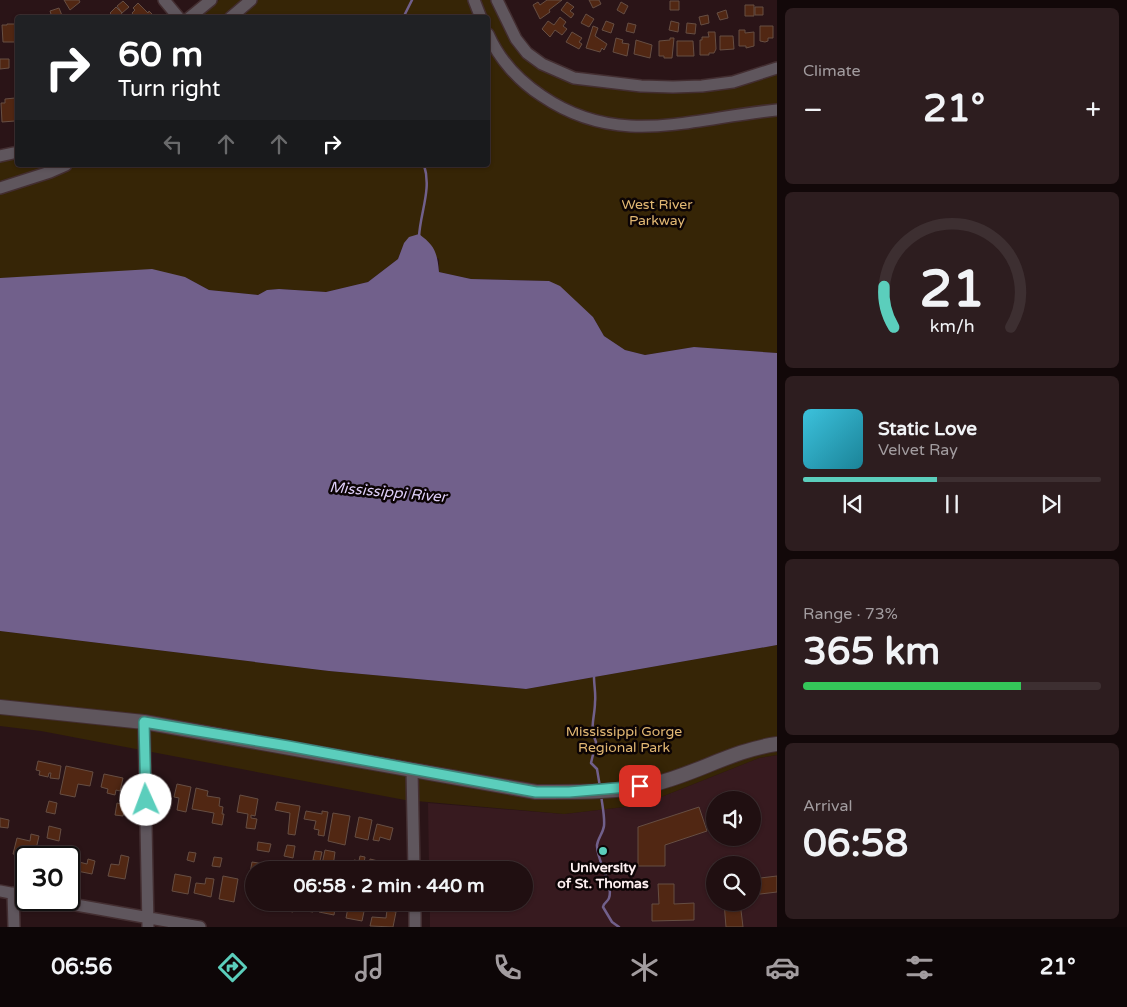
<!DOCTYPE html>
<html lang="en">
<head>
<meta charset="utf-8">
<style>
	body { margin:0; font-family:"Varela Round",sans-serif; background:#2d1d1f; color:#f1f3f6; height:100vh; display:flex; flex-direction:column; font-size:19px; white-space:nowrap }
	* { box-sizing:border-box; margin:0 }
	p { font-size:16px; color:#a29c9f }
	.icon { flex:none; width:28px; height:28px; fill:none; stroke:currentColor; stroke-width:2; stroke-linecap:round; stroke-linejoin:round }
	.map { position:relative; flex:1; overflow:hidden }
	.panel { display:flex; flex-direction:column; gap:8px; padding:8px; background:#120809; width:350px }
	.panel>* { flex:none }
	.top-card { position:absolute; left:15px; top:15px; width:475px; height:152px; border-radius:5px; box-shadow:0 1px 4px #0004,0 0 0 1px #3d2f31; background:#202124; color:#fff; overflow:hidden }
	.tools { position:absolute; left:706px; top:791px; display:grid; gap:10px }
	.tools a { display:grid; place-items:center; width:55px; height:55px; border-radius:50%; background:#200f11; box-shadow:0 1px 4px #0004,0 0 0 1px #3d2f31; font-size:25px }
	.speed { position:absolute; left:15px; top:846px; display:flex; gap:10px; font-size:25px; font-weight:700; text-align:center }
	.speed>* { display:grid; place-content:center; width:65px; height:65px; border-radius:50%; background:#200f11; box-shadow:0 1px 4px #0004,0 0 0 1px #3d2f31; line-height:1 }
	.speed .limit { border:2px solid #111; border-radius:8px; background:#fff; color:#111 }
	.pin { position:absolute; display:grid; place-items:center; width:42px; height:42px; color:#fff; margin:-21px; border-radius:10px; box-shadow:0 2px 8px #0006 }
	.me { position:absolute; width:55px; margin:-28px; rotate:358deg; stroke-linejoin:round; filter:drop-shadow(0 0 4px #0008) }
	.turn { display:flex; align-items:center; gap:18px; height:105px; padding:0 20px; font-size:22px }
	.turn .icon { width:65px; height:65px; stroke-width:2.5 }
	.turn b { display:block; font-size:35px; line-height:42px }
	.lanes { display:flex; align-items:center; height:48px; padding:0 20px; background:#0003; justify-content:center; gap:25px; direction:ltr }
	.lanes .off { opacity:.35 }
	.big { font-size:38px; font-weight:700; line-height:1.1 }
	.panel .widget { flex:1; display:flex; flex-direction:column; justify-content:center; gap:8px; min-width:0; padding:0 18px; border-radius:8px; background:#2d1d1f }
	.panel .dial { align-items:center; gap:0 }
	.dial svg { height:130px; overflow:visible; fill:none; stroke:#3d2f31; stroke-width:7; stroke-linecap:round; text-anchor:middle }
	.dial text { fill:#f1f3f6; stroke:none }
	.song { display:flex; align-items:center; gap:15px }
	.cover { width:60px; height:60px; border-radius:8px; background:linear-gradient(135deg,hsl(190 70% 55%),hsl(190 70% 35%)) }
	.played { height:5px; border-radius:2px; background:linear-gradient(90deg,#5bcebc 45%,#3d2f31 45%) }
	.keys { display:flex; justify-content:space-around; direction:ltr }
	.heat { display:flex; justify-content:space-between; align-items:center; font-size:28px; direction:ltr }
	.charge { height:8px; border-radius:4px; background:linear-gradient(90deg,#34c759 73%,#3d2f31 0) }
	.trip { position:absolute; left:245px; top:861px; width:288px; height:50px; border-radius:25px; background:#200f11; box-shadow:0 1px 4px #0004,0 0 0 1px #3d2f31; font-weight:700; line-height:50px; text-align:center }
	.tab-bar { display:flex; height:80px; justify-content:space-around; align-items:center; background:#0d0607; color:#a29c9f }
	.tab-bar .icon { width:35px; height:35px }
	.tab-bar .selected { color:#5bcebc }
	.tab-bar b { font-size:22px; color:#f1f3f6 }
	main { display:flex; flex:1; min-height:0 }
	.map>svg:first-child { display:block }
</style>
</head>
<body>
<main>
<div class="map">
<svg width="777" height="927" viewBox="0 0 777 927">
	<rect width="100%" height="100%" fill="#2a1417"/>
	<path fill="#371a1f" fill-rule="evenodd" d="M777,755V927H430V903L524,902V870H429L428,803L564,814L641,805L759,758ZM715,800H752V838H715ZM715,865H752V902H715Z"/>
	<path fill="#362506" d="M219,0H490C504,28 513,48 538,68C573,95 690,96 733,87C748,85 763,79 777,74V353L694,347L645,355L625,350L604,336L593,317L549,281L471,279L439,272V259L404,243L398,259L368,282L326,292L279,289L267,290L258,295L209,290L185,277L75,275L0,278V161L17,159L18,165H488V18L200,17Z
		M0,631L329,671L526,689L777,645V755L759,758L641,805L564,814L405,800L41,731L0,726Z"/>
	<path fill="#71608b" d="M419,234C435,246 437,252 439,272L471,279L549,281L560,286L593,317L604,336L625,350L645,355L694,347L777,353V645L526,689L329,671L0,631V278L152,269L185,277L209,290L258,295L267,290L279,289L326,292L368,282L398,259L404,243L409,237Z"/>
	<g fill="none" stroke-linecap="round" stroke-linejoin="round">
		<path stroke="#71608b" stroke-width="2.5" d="M403,18L412,0
			M419,237C420,213 432,189 424,165
			M594,677C594,685 596,694 595,702C595,717 589,728 596,742L591,763L597,769L600,787
			M601,794C602,805 605,816 604,826C603,833 598,838 597,845C596,860 614,884 609,898C608,902 604,902 603,907L612,922L619,927"/>
	</g>
	<path fill="#512713" stroke="#664e43" d="M64,0H79L80,2L70,10Z
		M547,0H562L549,10L550,12L540,19L533,5L538,2L540,5Z
		M589,0H599L601,4L593,8Z
		M123,1L129,7L122,13L117,6Z
		M670,1H679V10H670Z
		M567,2L574,7L570,11L574,14L571,18L561,10Z
		M621,2L628,6L624,14L617,10Z
		M138,3L148,13L149,11L154,16L136,18L132,13L135,10L133,8Z
		M745,5H754V16H745Z
		M116,7L122,13L118,18H115L110,13Z
		M755,7H763V15H755Z
		M59,8L63,18H45V16L51,14L50,11Z
		M726,10L728,18L720,20L717,13Z
		M586,14L594,19L589,27L581,23Z
		M708,15L709,23L701,25L699,17Z
		M560,17L566,22L563,26L567,29L562,35L555,30L550,37L542,29L548,21L554,25Z
		M606,21L614,24L611,33L602,30Z
		M671,21L679,23L678,32L669,30Z
		M628,23L636,25L634,33L626,31Z
		M687,23L696,24L695,34L686,33Z
		M7,24H17V42H3L2,25H7Z
		M593,26L598,28L595,36L607,44L604,50L602,48L600,52L586,48Z
		M760,26H773V38H768V41L765,42L760,41Z
		M739,30H745V33L754,32V46L746,48V46H739Z
		M572,32L582,38L579,42L582,44L579,49L566,42Z
		M708,32H715L716,49L714,53H709V55H700V40H702V37H709Z
		M720,36H733L734,49L720,50Z
		M616,38L623,40L622,43L629,44L627,56L613,52Z
		M670,38H674L672,58H664V56H659V41L670,40Z
		M636,40L652,45L650,58L634,54Z
		M677,41H693L694,56H677Z
		M0,59H9V68L0,69Z
		M15,98V121L2,122L1,103H5V99Z
		M38,761L61,766L59,779L50,778L51,773H49L48,777L39,775L40,771L36,770Z
		M66,766L93,772L90,786L78,784L75,797L60,794Z
		M104,774L123,778L120,791L116,790L115,795L107,793L108,789L101,787Z
		M177,784L191,787L186,812L177,810L179,798L174,797Z
		M196,788L208,791L207,796L220,798L219,806L223,807L222,814H224L222,825L212,823L214,813L192,809Z
		M240,795L258,799L255,816L251,815V818L257,819L255,829L246,828L248,814L237,812Z
		M49,801L57,803L55,814L46,812Z
		M277,802L300,806L295,835L288,834L290,813L275,810Z
		M117,803L125,805L123,816L115,815Z
		M699,807L707,831L665,845V866H638V827Z
		M306,811L322,814V811L328,812L324,836L318,835L319,830L314,829L316,821L304,819Z
		M333,813L350,816L345,845L328,841Z
		M359,817L372,820L368,840L355,837Z
		M0,818L9,820L8,828L0,827Z
		M377,824L393,828L390,840L380,837L379,841L373,840Z
		M49,826L61,829L59,841L47,838Z
		M31,834L39,836L34,858L13,854L17,838L30,841Z
		M258,842L271,844L269,852L257,850Z
		M287,845L295,846L293,858L284,856Z
		M43,848L58,851L57,858H41Z
		M325,850L335,852L333,866L322,864Z
		M315,851L322,852L320,861L313,860Z
		M189,852L196,853L194,862L187,860Z
		M64,854L76,856L72,872L69,871V858H64Z
		M121,855L129,857L125,879L108,876L111,864L119,865Z
		M360,856L365,857L363,869L353,867L354,860L359,861Z
		M214,857L222,858L220,867L212,866Z
		M88,859L95,861L92,874L77,871L79,862L87,864Z
		M370,859L378,861L376,870H368Z
		M252,862L264,864L263,870H254V874L250,873Z
		M175,874L191,877L188,894L172,891Z
		M223,876L238,879L234,902L219,899Z
		M777,876V892L752,895V879Z
		M206,878L214,879L211,897L194,893L196,883L205,884Z
		M658,884H674V904L694,903V920L652,921V904H659Z
		M274,902H295L293,912L273,908Z
		M302,902H315L313,912L300,910Z
		M321,902H336L334,915L319,912Z
		M349,902H366L362,921L346,918Z
		M724,902H740L743,927H726Z
		M387,910L396,912L393,927L370,926L372,917L386,918Z"/>
	<g fill="none" stroke-linecap="round" stroke-linejoin="round">
		<g stroke="#432e31" stroke-width="14">
			<path id="minor" d="M164,0L179,18
				M474,0L481,18
				M497,0L516,39L527,53L542,64L574,78L641,86L673,87L702,86L733,82L777,68
				M189,18L211,0
				M230,18L251,0
				M488,34C499,59 519,81 542,96C620,149 691,118 777,110
				M0,156L18,152
				M0,188L50,172L66,165
				M144,722L148,927
				M412,770L414,870
				M0,891L26,896
				M13,893L14,927
				M48,900L200,927
				M415,902V927"/>
		</g>
		<g stroke="#432e31" stroke-width="16">
			<path id="tertiary" d="M0,707L144,722L536,792C573,792 618,793 654,784C696,774 733,750 777,744"/>
		</g>
		<use href="#minor" stroke="#5f565d" stroke-width="11"/>
		<use href="#tertiary" stroke="#5f565d" stroke-width="14"/>
	</g>
	<g fill="none" stroke-linecap="round" stroke-linejoin="round">
		<g stroke="#3b867a" stroke-width="12">
			<path id="route" d="M146,800L144,722L288,746L536,792H569L640,786"/>
		</g>
		<use href="#route" stroke="#5bcebc" stroke-width="9"/>
	</g>
	<circle fill="#5bcebc" stroke="#0c0405" stroke-width="2" cx="603" cy="851" r="5"/>
	<g text-anchor="middle" stroke-width="5" stroke-linejoin="round" paint-order="stroke">
		<g font-size="14" fill="#e2b873" stroke="#0c0405">
			<text x="657" y="209">West River<tspan x="657" dy="16">Parkway</tspan></text>
			<text x="624" y="736">Mississippi Gorge<tspan x="624" dy="16">Regional Park</tspan></text>
		</g>
		<g font-size="14" font-weight="bold" fill="#fef0f1" stroke="#0c0405">
			<text x="603" y="872">University<tspan x="603" dy="16">of St. Thomas</tspan></text>
		</g>
		<g font-size="15" font-style="italic" fill="#dfcff9" stroke="#0c0405">
			<text transform="translate(388 492) rotate(5)" y="5">Mississippi River</text>
		</g>
	</g>
</svg>
<div class="tools">
<a><svg class="icon" aria-label="sound" viewBox="0 0 24 24"><path d="M4 9h4l5-4v14l-5-4H4zM17 9q2 3 0 6"/></svg></a>
<a><svg class="icon" aria-label="search" viewBox="0 0 24 24"><circle cx="10" cy="10" r="6"/><path d="M15 15l6 6"/></svg></a>
</div>
<div class="speed"><div class="limit">30</div></div>
<div class="pin" style="left:640px;top:786px;background:#d93025"><svg class="icon" aria-label="arrive" viewBox="0 0 24 24"><path d="M6 21V4h12l-3 4 3 4H6"/></svg></div>
<svg class="me" style="left:146px;top:800px" viewBox="-20 -20 40 40"><circle r="19" fill="#fff"/><path d="M0-13L10 11 0 6-10 11z" fill="#5bcebc"/></svg>
<div class="trip">06:58 · 2 min · 440 m</div>
<div class="top-card">
<div class="turn"><svg class="icon" aria-label="right" viewBox="0 0 24 24"><path d="M7 20v-9h11M14 6l5 5-5 5"/></svg><div><b>60 m</b>Turn right</div></div>
<div class="lanes"><svg class="icon off" aria-label="left" viewBox="0 0 24 24"><path d="M17 20v-9H6M10 6l-5 5 5 5"/></svg><svg class="icon off" aria-label="ahead" viewBox="0 0 24 24"><path d="M12 20V5M6 11l6-6 6 6"/></svg><svg class="icon off" aria-label="ahead" viewBox="0 0 24 24"><path d="M12 20V5M6 11l6-6 6 6"/></svg><svg class="icon" aria-label="right" viewBox="0 0 24 24"><path d="M7 20v-9h11M14 6l5 5-5 5"/></svg></div>
</div>
</div>
<section class="panel">
<div class="widget"><p>Climate</p>
<div class="heat"><a>−</a><b class="big">21°</b><a>+</a></div>
</div>
<div class="widget dial"><svg viewBox="0 0 100 80">
<path d="M14 69A42 42 0 1 1 86 69"/>
<path d="M14 69A42 42 0 0 1 8 44" stroke="#5bcebc"/>
<text x="50" y="56" font-size="32" font-weight="700">21</text>
<text x="50" y="72" font-size="11">km/h</text>
</svg></div>
<div class="widget">
<div class="song"><i class="cover"></i><div><b>Static Love</b><p>Velvet Ray</p></div></div>
<div class="played"></div>
<div class="keys"><svg class="icon" aria-label="previous" viewBox="0 0 24 24"><path d="M18 5L8 12l10 7zM5 5v14"/></svg><svg class="icon" aria-label="pause" viewBox="0 0 24 24"><path d="M8 5v14M16 5v14"/></svg><svg class="icon" aria-label="next" viewBox="0 0 24 24"><path d="M6 5l10 7-10 7zM19 5v14"/></svg></div>
</div>
<div class="widget"><p>Range · 73%</p><b class="big">365 km</b><div class="charge"></div></div>
<div class="widget"><p>Arrival</p><b class="big">06:58</b></div>
</section>
</main>
<nav class="tab-bar">
<b>06:56</b>
<svg class="icon selected" aria-label="directions" viewBox="0 0 24 24"><path d="M12 3l9 9-9 9-9-9zM9 14v-3h6M13 9l2 2-2 2"/></svg>
<svg class="icon" aria-label="music" viewBox="0 0 24 24"><path d="M9 18V5l10-2v13"/><circle cx="6" cy="18" r="3"/><circle cx="16" cy="16" r="3"/></svg>
<svg class="icon" aria-label="phone" viewBox="0 0 24 24"><path d="M5 4h4l2 5-3 2q2 4 5 5l2-3 5 2v4C11 20 4 13 5 4z"/></svg>
<svg class="icon" aria-label="climate" viewBox="0 0 24 24"><path d="M12 3v18M4 7l16 10M4 17L20 7"/></svg>
<svg class="icon" aria-label="car" viewBox="0 0 24 24"><path d="M5 17H2v-5l4-1 3-4h7l3 4 3 1v5h-3M9 17h6M6 11h13"/><circle cx="7" cy="17" r="2"/><circle cx="17" cy="17" r="2"/></svg>
<svg class="icon" aria-label="filters" viewBox="0 0 24 24"><path d="M4 7h16M4 17h16"/><circle cx="9" cy="7" r="2"/><circle cx="15" cy="17" r="2"/></svg>
<b>21°</b>
</nav>
</body>
</html>
